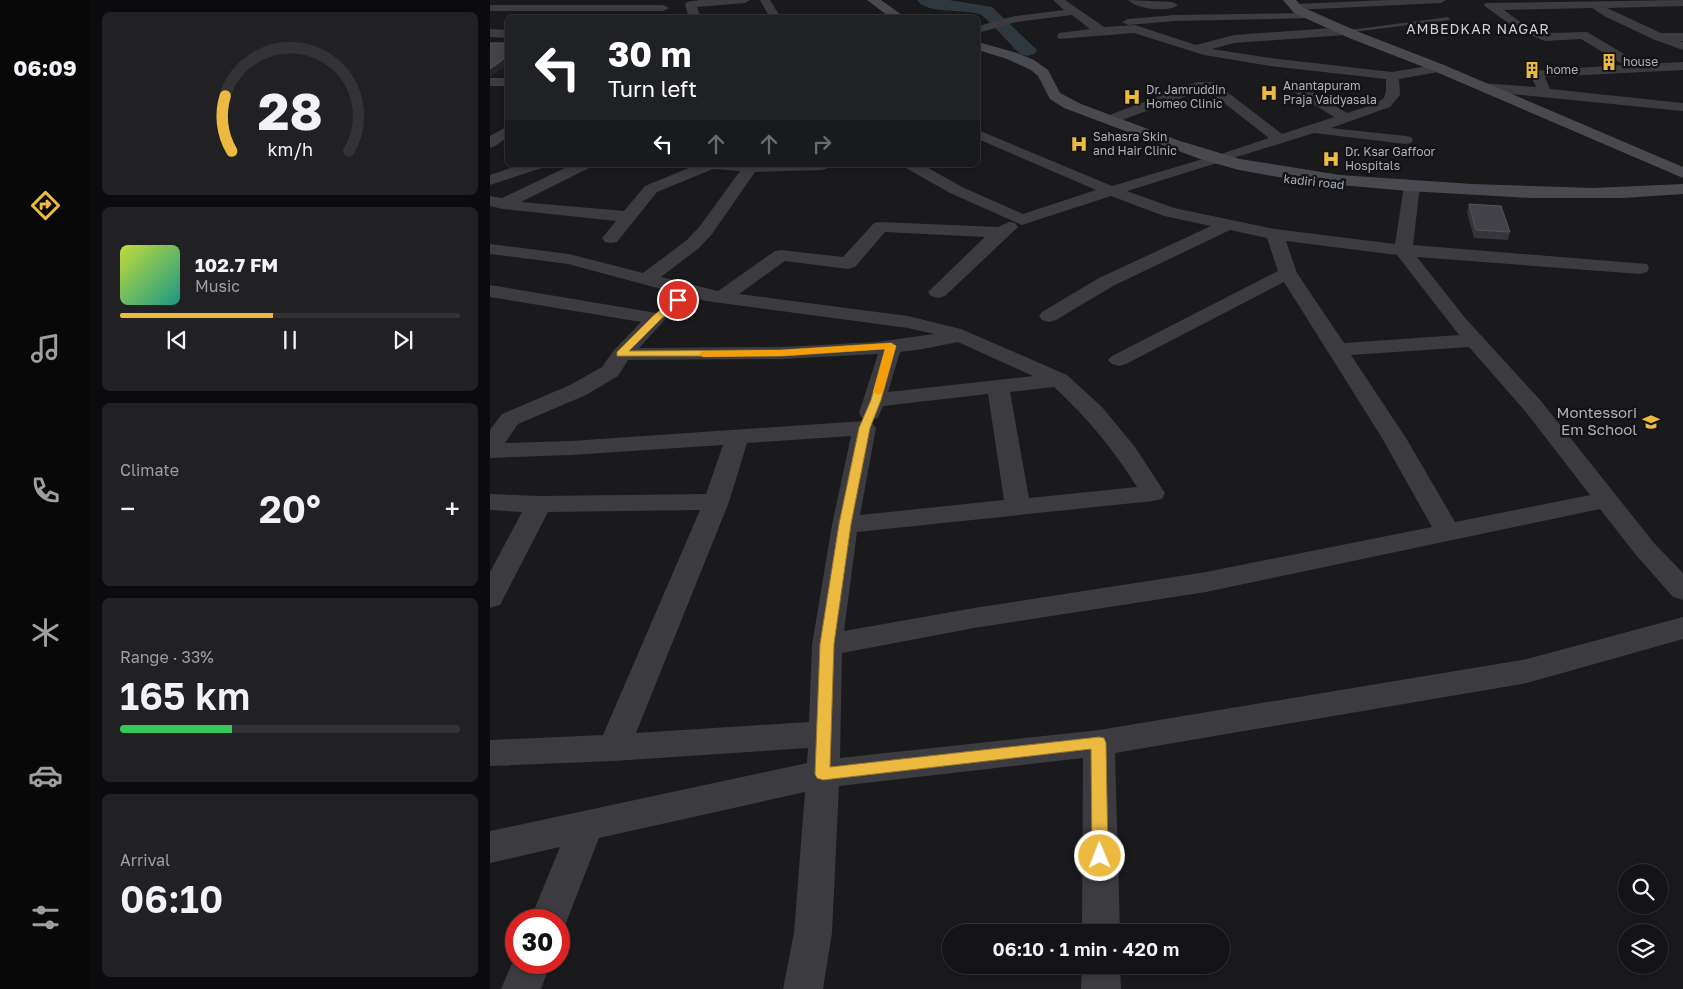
<!DOCTYPE html>
<html lang="en">
<head>
<meta charset="utf-8">
<style>
	body { margin:0; font-family:"Golos Text",sans-serif; background:#212022; color:#f1f3f6; height:100vh; display:flex; flex-direction:column; font-size:19px; white-space:nowrap }
	* { box-sizing:border-box; margin:0 }
	p { font-size:16px; color:#9d9ea0 }
	.icon { flex:none; width:28px; height:28px; fill:none; stroke:currentColor; stroke-width:2; stroke-linecap:round; stroke-linejoin:round }
	.map { position:relative; flex:1; overflow:hidden }
	.details { display:flex; flex-direction:column; gap:12px; padding:12px; background:#0b0a0c; width:400px }
	.details>* { flex:none }
	.top-card { position:absolute; left:15px; top:15px; width:475px; height:152px; border-radius:8px; box-shadow:0 2px 8px #0003,0 0 0 1px #333234; background:#202124; color:#fff; overflow:hidden }
	.tools { position:absolute; left:1128px; top:864px; display:grid; gap:10px }
	.tools a { display:grid; place-items:center; width:50px; height:50px; border-radius:50%; background:#141315; box-shadow:0 2px 8px #0003,0 0 0 1px #333234; font-size:25px }
	.speed { position:absolute; left:15px; top:909px; display:flex; gap:10px; font-size:25px; font-weight:700; text-align:center }
	.speed>* { display:grid; place-content:center; width:65px; height:65px; border-radius:50%; background:#141315; box-shadow:0 2px 8px #0003,0 0 0 1px #333234; line-height:1 }
	.speed .limit { border:8px solid #d22; background:#fff; color:#111 }
	.pin { position:absolute; display:grid; place-items:center; width:42px; height:42px; color:#fff; margin:-21px; border:2px solid #fff; border-radius:50%; box-shadow:0 1px 5px #0007 }
	.me { position:absolute; width:55px; margin:-28px; rotate:359deg; stroke-linejoin:round; filter:drop-shadow(0 0 4px #0008) }
	.turn { display:flex; align-items:center; gap:18px; height:105px; padding:0 20px; font-size:22px }
	.turn .icon { width:65px; height:65px; stroke-width:2.5 }
	.turn b { display:block; font-size:35px; line-height:42px }
	.lanes { display:flex; align-items:center; height:48px; padding:0 20px; background:#0003; justify-content:center; gap:25px; direction:ltr }
	.lanes .off { opacity:.35 }
	.big { font-size:38px; font-weight:600; line-height:1.1 }
	.details .tile { flex:1; display:flex; flex-direction:column; justify-content:center; gap:8px; min-width:0; padding:0 18px; border-radius:8px; background:#212022 }
	.details .dial { align-items:center; gap:0 }
	.dial svg { height:130px; overflow:visible; fill:none; stroke:#333234; stroke-width:7; stroke-linecap:round; text-anchor:middle }
	.dial text { fill:#f1f3f6; stroke:none }
	.song { display:flex; align-items:center; gap:15px }
	.cover { width:60px; height:60px; border-radius:8px; background:linear-gradient(135deg,hsl(70 70% 55%),hsl(170 70% 35%)) }
	.played { height:5px; border-radius:2px; background:linear-gradient(90deg,#ecb941 45%,#333234 45%) }
	.keys { display:flex; justify-content:space-around; direction:ltr }
	.heat { display:flex; justify-content:space-between; align-items:center; font-size:28px; direction:ltr }
	.charge { height:8px; border-radius:4px; background:linear-gradient(90deg,#34c759 33%,#333234 0) }
	.trip { position:absolute; left:452px; top:924px; width:288px; height:50px; border-radius:25px; background:#141315; box-shadow:0 2px 8px #0003,0 0 0 1px #333234; font-weight:600; line-height:50px; text-align:center }
	main { display:flex; flex:1; min-height:0 }
	.tabs { display:flex; flex-direction:column; width:90px; justify-content:space-around; align-items:center; background:#080808; color:#9d9ea0 }
	.tabs .icon { width:35px; height:35px }
	.tabs .current { color:#ecb941 }
	.tabs b { font-size:22px; color:#f1f3f6 }
	.map>svg:first-child { display:block }
</style>
</head>
<body>
<main>
<nav class="tabs">
<b>06:09</b>
<svg class="icon current" aria-label="directions" viewBox="0 0 24 24"><path d="M12 3l9 9-9 9-9-9zM9 14v-3h6M13 9l2 2-2 2"/></svg>
<svg class="icon" aria-label="music" viewBox="0 0 24 24"><path d="M9 18V5l10-2v13"/><circle cx="6" cy="18" r="3"/><circle cx="16" cy="16" r="3"/></svg>
<svg class="icon" aria-label="phone" viewBox="0 0 24 24"><path d="M5 4h4l2 5-3 2q2 4 5 5l2-3 5 2v4C11 20 4 13 5 4z"/></svg>
<svg class="icon" aria-label="climate" viewBox="0 0 24 24"><path d="M12 3v18M4 7l16 10M4 17L20 7"/></svg>
<svg class="icon" aria-label="car" viewBox="0 0 24 24"><path d="M5 17H2v-5l4-1 3-4h7l3 4 3 1v5h-3M9 17h6M6 11h13"/><circle cx="7" cy="17" r="2"/><circle cx="17" cy="17" r="2"/></svg>
<svg class="icon" aria-label="filters" viewBox="0 0 24 24"><path d="M4 7h16M4 17h16"/><circle cx="9" cy="7" r="2"/><circle cx="15" cy="17" r="2"/></svg>
</nav>
<section class="details">
<div class="tile dial"><svg viewBox="0 0 100 80">
<path d="M14 69A42 42 0 1 1 86 69"/>
<path d="M14 69A42 42 0 0 1 10 35" stroke="#ecb941"/>
<text x="50" y="56" font-size="32" font-weight="700">28</text>
<text x="50" y="72" font-size="11">km/h</text>
</svg></div>
<div class="tile">
<div class="song"><i class="cover"></i><div><b>102.7 FM</b><p>Music</p></div></div>
<div class="played"></div>
<div class="keys"><svg class="icon" aria-label="previous" viewBox="0 0 24 24"><path d="M18 5L8 12l10 7zM5 5v14"/></svg><svg class="icon" aria-label="pause" viewBox="0 0 24 24"><path d="M8 5v14M16 5v14"/></svg><svg class="icon" aria-label="next" viewBox="0 0 24 24"><path d="M6 5l10 7-10 7zM19 5v14"/></svg></div>
</div>
<div class="tile"><p>Climate</p>
<div class="heat"><a>−</a><b class="big">20°</b><a>+</a></div>
</div>
<div class="tile"><p>Range · 33%</p><b class="big">165 km</b><div class="charge"></div></div>
<div class="tile"><p>Arrival</p><b class="big">06:10</b></div>
</section>
<div class="map">
<svg width="1193" height="989" viewBox="0 0 1193 989">
	<rect width="100%" height="100%" fill="#1a191c"/>
	<g fill="none" stroke-linecap="round" stroke-linejoin="round">
		<path fill="#30383f" fill-rule="evenodd" d="M427,0H459L502,7L547,50L544,54L537,56L530,54C522,46 498,19 491,15C475,8 437,15 427,0Z"/>
		<path fill="#3b3b40" fill-rule="evenodd" d="M958,17L960,20L855,33L852,31Z"/>
		<path fill="#3b3b40" fill-rule="evenodd" d="M210,0H260L255,3L207,7L211,18H199L195,4L197,2Z
			M270,0H280L291,18H280Z
			M563,0H575L614,27L645,25L706,45L744,35L855,27L861,31L855,35L744,43L722,49L780,58L902,72L949,64L954,65L955,68L954,71L909,79L910,95L900,107L841,128L916,136L921,137L923,140L921,143L916,144L824,133L637,191L684,208L785,229L905,244L914,186L916,183H928L930,186L923,245L1157,264L1159,268L1157,272L1150,274L927,257L976,319L1051,401L1164,543L1193,573V600L1183,597L1146,555L1110,509L716,592L484,628L352,653L350,758L609,730L1037,659L1193,617V639L1037,683L625,753L630,932H592L593,758L349,786L342,933L333,989H293L304,933L315,792L109,838L72,933L69,934V920H40L70,847L0,863V831L317,763L318,748L124,761L0,766V740L113,735L210,510L58,512L10,605L0,608V572L32,512L0,510V494L49,496L216,494L233,445L81,455L0,458V430L12,414L80,385L112,367L124,350L151,322L0,297V285L173,314L176,318L173,322L149,348L291,347L386,342L444,334L418,328L216,301L78,264L0,254V244L79,254L153,273L197,240L210,226L250,171L223,169L167,192L127,242L121,243L115,242L112,238L126,221L13,209L0,206V196L12,198L81,165H101L99,168L31,202L134,211L155,186L206,165H340L338,168L332,170L265,172L222,234L209,248L171,277L228,291L285,251L291,250L353,257L384,223L390,222L508,227L519,222L525,223L528,227L455,296L448,298L441,296L438,292L495,237L395,232L365,267L358,269L295,261L249,294L418,316L471,329L577,375L612,407L645,447L675,493L672,499L663,501L367,532L354,631L484,608L716,572L942,527L892,438L794,282L636,364L629,366L622,364L618,360L622,356L788,271L777,238L740,230L623,286L566,320L559,322L552,320L549,316L552,312L609,278L721,226L674,216L621,196L532,225L460,193L416,168L414,165H433L472,187L533,214L606,190L488,139V130L622,186L713,159L723,158L725,156L779,138L716,89L624,123H614L612,120L614,117L707,82H724L792,134L844,117L802,91L800,88L802,85H812L857,113L885,104L894,98L896,91V79L780,66L714,55L644,33L569,39L567,36L569,33L600,29L582,15L526,22L488,33V26L525,16L574,10ZM796,241L907,255L969,335L854,343L807,273ZM468,342L543,376L398,392L410,352L433,349ZM979,347L1035,411L1100,495L965,522L916,438L861,355ZM388,354L369,413L372,418L380,420L388,418L393,406L498,394L514,500L370,515L386,428L382,423L374,421L81,441L15,443L28,424L96,395L128,376L138,360L291,359ZM564,387C599,420 621,446 647,487L539,498L520,392ZM361,436L342,525L322,645L319,722L146,733L239,502L257,443Z
			M638,0L682,2L688,5C679,13 646,9 638,0Z
			M898,0H956L951,3L805,10L799,7L805,4Z
			M1193,0V6L1117,8L1171,33H1193V41H1190L1193,42V50L1165,40L1116,17L1102,8L1014,10L1036,26L1056,33L1097,32L1151,64L1193,62V70L1055,77L1060,89L1193,103V111L991,91L984,87L991,83L1046,87L1040,74L1042,71L1134,65L1091,39L1055,41L1028,30L996,7L994,5L996,3Z
			M0,5H173L179,8L173,11H0Z
			M822,13L826,14L828,16L826,18L685,21L638,25L632,22L638,19L685,15Z
			M0,29L18,30V38L0,37Z
			M0,78H18V86H0Z
			M18,126V137L5,146L0,148V136Z
			M30,165H54L52,168L0,185V175Z
			M26,954V962H61L51,989H11Z
			M592,965H630L631,989H591Z"/>
		<path fill="#494a50" fill-rule="evenodd" d="M377,0H391L416,18H401Z
			M793,0H806L812,7L869,32L954,65L1193,167V178L944,71L859,38L804,13Z
			M488,42L527,53L544,60L558,70L570,93L591,104L690,141L750,159L850,175L982,184L1103,188L1193,184V194L1133,198H1042L918,191L816,182L749,170L710,159L574,108L560,99L548,76L541,70L517,59L488,50Z"/>
	</g>
	<path fill="#36353a" d="M979,204L1020,232L1018,240L984,238L977,212Z"/>
	<path fill="#252428" d="M18,56V64L0,77V69Z"/>
	<path fill="#434248" stroke="#53545a" d="M0,43H18V56L0,69Z
		M979,204L1011,206L1020,232L986,230Z"/>
	<path fill="#ecb941" stroke="#99782a" d="M185,298H191L193,300L170,320L139,351L291,350L401,343L406,346L391,400L380,428L361,524L344,644L340,767L609,737L614,738L616,743L618,856L616,862L610,864L604,862L602,856L601,749L333,780L327,778L325,774L330,644L349,524L369,428L381,400L395,349L291,356H127V352L163,316Z"/>
	<path fill="#f59e0b" d="M401,343L406,346L393,392L388,395L383,392L395,349L291,356L213,357L209,354L213,351L291,350Z"/>
	<defs>
		<g id="building-bare" transform="scale(1.35)"><path d="M-4-6H4V6H1V3H-1V6H-4ZM-2.5-4.3h1.7v1.8h-1.7ZM.8-4.3h1.7v1.8H.8ZM-2.5-1h1.7V.8h-1.7ZM.8-1h1.7V.8H.8Z" fill="#ecb941" stroke="#141417" stroke-width="2.5" paint-order="stroke"/></g>
		<g id="hospital-bare" transform="scale(1.35)"><path d="M-5-5h3v3.5h4V-5h3V5h-3V1.5h-4V5h-3Z" fill="#ecb941" stroke="#141417" stroke-width="2.5" paint-order="stroke"/></g>
		<g id="school-bare" transform="scale(1.35)"><path d="M0-5L7-2L0 1L-7-2ZM-4 1L0 2.5L4 1V4Q0 6-4 4Z" fill="#ecb941" stroke="#141417" stroke-width="2.5" paint-order="stroke"/></g>
	</defs>
	<g fill-rule="evenodd">
		<use href="#building-bare" x="1119" y="62"/>
		<use href="#building-bare" x="1042" y="70"/>
		<use href="#hospital-bare" x="779" y="93"/>
		<use href="#hospital-bare" x="642" y="97"/>
		<use href="#hospital-bare" x="589" y="144"/>
		<use href="#hospital-bare" x="841" y="159"/>
		<use href="#school-bare" x="1161" y="422"/>
	</g>
	<g text-anchor="middle" stroke-width="5" stroke-linejoin="round" paint-order="stroke">
		<g font-size="12" fill="#acb0bb" stroke="#141417" text-anchor="start">
			<text x="1133" y="66">house</text>
			<text x="1056" y="74">home</text>
			<text x="793" y="90">Anantapuram<tspan x="793" dy="14">Praja Vaidyasala</tspan></text>
			<text x="656" y="94">Dr. Jamruddin<tspan x="656" dy="14">Homeo Clinic</tspan></text>
			<text x="603" y="141">Sahasra Skin<tspan x="603" dy="14">and Hair Clinic</tspan></text>
			<text x="855" y="156">Dr. Ksar Gaffoor<tspan x="855" dy="14">Hospitals</tspan></text>
		</g>
		<g font-size="12" fill="#acb0bb" stroke="#141417">
			<text transform="translate(824 182) rotate(6)" y="4">kadiri road</text>
		</g>
		<g font-size="14" letter-spacing="1" fill="#cdcfd7" stroke="#141417">
			<text x="988" y="34">AMBEDKAR NAGAR</text>
		</g>
		<g font-size="15" fill="#acb0bb" stroke="#141417" text-anchor="end">
			<text x="1147" y="418">Montessori<tspan x="1147" dy="17">Em School</tspan></text>
		</g>
	</g>
</svg>
<div class="tools">
<a><svg class="icon" aria-label="search" viewBox="0 0 24 24"><circle cx="10" cy="10" r="6"/><path d="M15 15l6 6"/></svg></a>
<a><svg class="icon" aria-label="layers" viewBox="0 0 24 24"><path d="M12 4l9 5-9 5-9-5zM3 14l9 5 9-5"/></svg></a>
</div>
<div class="speed"><div class="limit">30</div></div>
<div class="pin" style="left:188px;top:300px;background:#d93025"><svg class="icon" aria-label="arrive" viewBox="0 0 24 24"><path d="M6 21V4h12l-3 4 3 4H6"/></svg></div>
<svg class="me" style="left:610px;top:856px" viewBox="-20 -20 40 40"><circle r="17" fill="#ecb941" stroke="#fff" stroke-width="3"/><path d="M0-11L8 9 0 5-8 9z" fill="#fff"/></svg>
<div class="trip">06:10 · 1 min · 420 m</div>
<div class="top-card">
<div class="turn"><svg class="icon" aria-label="left" viewBox="0 0 24 24"><path d="M17 20v-9H6M10 6l-5 5 5 5"/></svg><div><b>30 m</b>Turn left</div></div>
<div class="lanes"><svg class="icon" aria-label="left" viewBox="0 0 24 24"><path d="M17 20v-9H6M10 6l-5 5 5 5"/></svg><svg class="icon off" aria-label="ahead" viewBox="0 0 24 24"><path d="M12 20V5M6 11l6-6 6 6"/></svg><svg class="icon off" aria-label="ahead" viewBox="0 0 24 24"><path d="M12 20V5M6 11l6-6 6 6"/></svg><svg class="icon off" aria-label="right" viewBox="0 0 24 24"><path d="M7 20v-9h11M14 6l5 5-5 5"/></svg></div>
</div>
</div>
</main>
</body>
</html>
